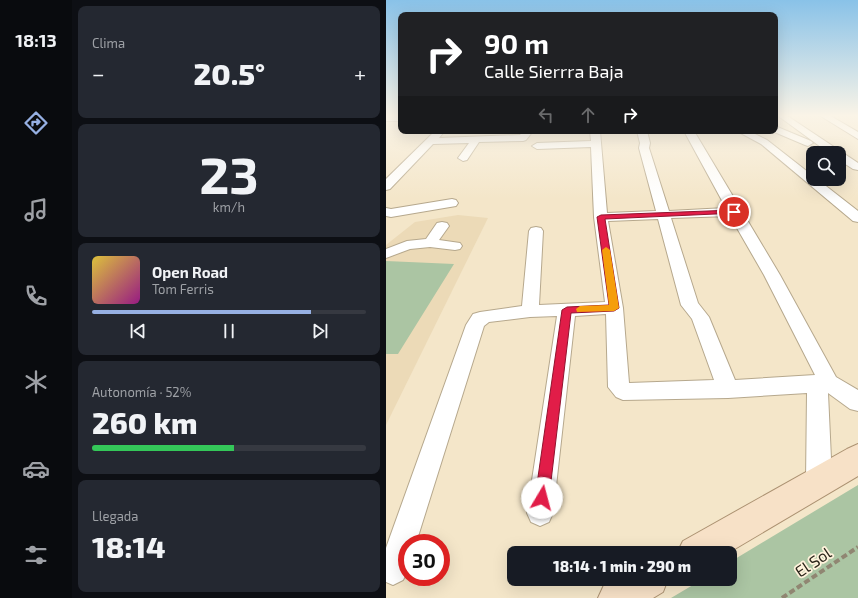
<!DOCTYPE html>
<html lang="es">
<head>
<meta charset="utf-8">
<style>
	body { margin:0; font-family:"Exo 2",sans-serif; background:#242831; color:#f1f3f6; height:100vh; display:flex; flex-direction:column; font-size:15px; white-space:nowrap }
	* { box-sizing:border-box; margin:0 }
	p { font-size:13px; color:#9ea1a6 }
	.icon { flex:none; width:22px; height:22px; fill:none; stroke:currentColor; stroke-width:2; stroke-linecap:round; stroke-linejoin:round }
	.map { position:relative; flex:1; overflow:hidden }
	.details { display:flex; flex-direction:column; gap:6px; padding:6px; background:#0d0f14; width:314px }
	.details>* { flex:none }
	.banner { position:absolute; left:12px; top:12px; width:380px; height:122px; border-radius:8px; box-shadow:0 4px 16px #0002; background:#202124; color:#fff; overflow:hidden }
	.tools { position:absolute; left:420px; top:146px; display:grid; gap:8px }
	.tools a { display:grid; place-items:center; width:40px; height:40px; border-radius:8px; background:#171b24; box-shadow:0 4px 16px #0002; font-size:20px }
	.speed { position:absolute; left:12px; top:534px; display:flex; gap:8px; font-size:20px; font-weight:700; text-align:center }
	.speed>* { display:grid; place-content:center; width:52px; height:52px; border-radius:50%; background:#171b24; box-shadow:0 4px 16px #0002; line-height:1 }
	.speed .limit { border:6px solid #d22; background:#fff; color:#111 }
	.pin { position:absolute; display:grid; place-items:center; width:34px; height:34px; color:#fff; margin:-17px; border:2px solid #fff; border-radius:50%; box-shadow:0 1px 4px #0007 }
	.me { position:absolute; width:44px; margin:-22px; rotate:8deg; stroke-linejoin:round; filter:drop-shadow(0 0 3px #0008) }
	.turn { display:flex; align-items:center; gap:14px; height:84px; padding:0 20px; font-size:18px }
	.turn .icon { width:52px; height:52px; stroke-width:2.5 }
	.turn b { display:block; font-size:28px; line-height:34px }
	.lanes { display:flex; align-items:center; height:38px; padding:0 20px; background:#0003; justify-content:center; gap:20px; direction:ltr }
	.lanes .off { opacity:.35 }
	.big { font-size:30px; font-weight:800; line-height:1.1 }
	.details .widget { flex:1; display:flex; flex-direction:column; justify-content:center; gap:6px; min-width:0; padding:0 14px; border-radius:8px; background:#242831 }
	.details .dial { align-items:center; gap:0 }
	.dial b { font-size:52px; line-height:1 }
	.song { display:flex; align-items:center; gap:12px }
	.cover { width:48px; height:48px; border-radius:6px; background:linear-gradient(135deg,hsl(50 70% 55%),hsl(310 70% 35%)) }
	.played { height:4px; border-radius:2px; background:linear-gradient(90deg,#96b0e3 80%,#363941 80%) }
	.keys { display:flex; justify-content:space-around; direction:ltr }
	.heat { display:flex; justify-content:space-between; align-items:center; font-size:22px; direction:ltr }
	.charge { height:6px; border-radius:3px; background:linear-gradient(90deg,#34c759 52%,#363941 0) }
	.trip { position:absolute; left:121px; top:546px; width:230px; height:40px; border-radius:8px; background:#171b24; box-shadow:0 4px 16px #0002; font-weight:800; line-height:40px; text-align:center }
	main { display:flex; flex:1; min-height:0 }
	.tab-bar { display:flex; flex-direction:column; width:72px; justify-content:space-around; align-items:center; background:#090b0e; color:#9ea1a6 }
	.tab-bar .icon { width:28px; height:28px }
	.tab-bar .active { color:#96b0e3 }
	.tab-bar b { font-size:18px; color:#f1f3f6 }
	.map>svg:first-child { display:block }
</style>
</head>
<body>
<main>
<nav class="tab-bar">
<b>18:13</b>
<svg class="icon active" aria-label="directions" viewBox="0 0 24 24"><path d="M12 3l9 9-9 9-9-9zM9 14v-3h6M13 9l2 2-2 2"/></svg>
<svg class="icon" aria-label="music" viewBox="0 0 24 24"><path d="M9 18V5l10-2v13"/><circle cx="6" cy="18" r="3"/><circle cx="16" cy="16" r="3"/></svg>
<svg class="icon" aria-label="phone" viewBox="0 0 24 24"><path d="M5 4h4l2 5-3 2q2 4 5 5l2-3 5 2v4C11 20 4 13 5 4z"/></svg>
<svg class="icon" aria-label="climate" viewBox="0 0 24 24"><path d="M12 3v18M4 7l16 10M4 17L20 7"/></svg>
<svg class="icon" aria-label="car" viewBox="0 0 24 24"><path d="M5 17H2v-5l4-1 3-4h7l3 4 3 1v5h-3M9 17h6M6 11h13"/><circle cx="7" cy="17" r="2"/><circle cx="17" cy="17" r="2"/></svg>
<svg class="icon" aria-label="filters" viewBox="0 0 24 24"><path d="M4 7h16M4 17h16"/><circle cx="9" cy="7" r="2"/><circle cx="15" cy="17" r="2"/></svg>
</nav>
<section class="details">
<div class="widget"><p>Clima</p>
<div class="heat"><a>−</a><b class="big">20.5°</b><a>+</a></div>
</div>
<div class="widget dial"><b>23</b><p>km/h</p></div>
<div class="widget">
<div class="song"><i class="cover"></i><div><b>Open Road</b><p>Tom Ferris</p></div></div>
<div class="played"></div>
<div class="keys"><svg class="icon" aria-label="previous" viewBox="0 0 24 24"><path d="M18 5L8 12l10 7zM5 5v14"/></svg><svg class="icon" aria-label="pause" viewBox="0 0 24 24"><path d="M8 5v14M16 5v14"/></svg><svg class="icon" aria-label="next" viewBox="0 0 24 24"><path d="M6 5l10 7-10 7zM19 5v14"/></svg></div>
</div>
<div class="widget"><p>Autonomía · 52%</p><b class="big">260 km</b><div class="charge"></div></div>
<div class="widget"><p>Llegada</p><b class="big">18:14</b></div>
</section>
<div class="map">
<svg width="472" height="598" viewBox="0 0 472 598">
	<rect width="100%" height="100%" fill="#f4e6c9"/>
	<path fill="#ecdab7" d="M72,215L102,218L0,425V245L29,222Z"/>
	<path fill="#abc5a3" d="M0,261L68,264L12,354H0Z
		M472,485V598H285L317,579H344V562Z"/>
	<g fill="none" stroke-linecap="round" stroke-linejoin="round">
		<g stroke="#b6a88d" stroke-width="2">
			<path id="minor" d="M0,115H15V121H0Z
				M391,115H400L472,163V170L467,169L453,160V153H443Z
				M433,115H443L472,132V139Z
				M389,126L425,141L427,143L422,146L419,145L386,131H389Z
				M49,131H55L57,133L53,138L134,135L137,131H147L140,140L137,141L93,142L81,160L77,161L72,158L83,143L47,144L4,189L0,190V179Z
				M204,131H214L221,213L270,211L253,148L254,143L251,131H261L264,143L263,148L283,211L340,208L298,131H308L394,275L450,377L472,390V411L464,409L442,393L446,481L442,490L433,494L424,490L420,481L421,393L342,398L237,400L230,397L222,387L220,314L189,316L167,513L163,522L154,526L145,522L141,513L171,316L144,317L103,322L98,326L30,543H21V572L17,580L7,585L0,582V548L80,325L87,314L94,312L136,306L143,231L145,228L150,227L155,228L157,231L153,305L219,302L208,217L205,147L151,149L146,146L151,143L205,141ZM344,216L378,275L429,375L349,380L323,317L312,303L285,218ZM272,219L295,305L306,319L328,380L243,383L237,308L222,221Z
				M351,131H363L381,140L427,176V179H431L472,211V222L467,221L375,144Z
				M66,199L70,200L72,203L70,206L5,217L0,216V208L5,209Z
				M56,222L61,223L63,226L53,240L74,243L76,246L74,249L69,250L44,247L24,249L0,258V249L21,241L40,239L51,223Z"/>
		</g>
		<g stroke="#ac9272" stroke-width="2">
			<path id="major" d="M472,444V476L342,553H291L297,541L461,449Z
				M228,579H282L277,592L267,598H212L218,585Z"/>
		</g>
		<path stroke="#908672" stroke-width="4" stroke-dasharray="6 3" stroke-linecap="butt" d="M396,598L472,547"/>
		<use href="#minor" fill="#fff" fill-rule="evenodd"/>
		<use href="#major" fill="#f7e1c7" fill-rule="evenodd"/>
	</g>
	<linearGradient id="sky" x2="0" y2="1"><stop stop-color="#89c2e8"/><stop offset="0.58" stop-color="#faf4e7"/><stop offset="1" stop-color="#faf4e7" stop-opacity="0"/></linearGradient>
	<rect width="472" height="199" fill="url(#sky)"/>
	<path fill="#e11d48" stroke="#92132f" d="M348,210H351V213L219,219L233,308L228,311L185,313L163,498L161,502L156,504L151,502L149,498L176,310L181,307L223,305L211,217L215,215Z"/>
	<path fill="#f59e0b" d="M220,247L224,250L233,308L228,311L191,312L190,309L194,306L223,305L216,250Z"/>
	<g text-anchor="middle" stroke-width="3.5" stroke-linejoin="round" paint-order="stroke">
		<g font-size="16" fill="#2a251a" stroke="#fff3dc">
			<text transform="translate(427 562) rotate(-34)" y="6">El Sol</text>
		</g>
	</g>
</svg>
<div class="tools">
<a><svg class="icon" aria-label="search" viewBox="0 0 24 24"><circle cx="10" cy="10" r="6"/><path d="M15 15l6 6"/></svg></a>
</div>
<div class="speed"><div class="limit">30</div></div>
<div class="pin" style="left:348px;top:212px;background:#d93025"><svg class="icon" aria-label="arrive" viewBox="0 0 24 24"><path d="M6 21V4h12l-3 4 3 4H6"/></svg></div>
<svg class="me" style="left:156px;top:498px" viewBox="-20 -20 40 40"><circle r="19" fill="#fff"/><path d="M0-13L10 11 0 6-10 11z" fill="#e11d48"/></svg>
<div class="trip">18:14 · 1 min · 290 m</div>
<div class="banner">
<div class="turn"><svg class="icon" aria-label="right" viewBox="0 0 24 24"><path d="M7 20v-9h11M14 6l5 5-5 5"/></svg><div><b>90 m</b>Calle Sierrra Baja</div></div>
<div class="lanes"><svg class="icon off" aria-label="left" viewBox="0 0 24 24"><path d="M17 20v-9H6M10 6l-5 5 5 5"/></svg><svg class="icon off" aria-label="ahead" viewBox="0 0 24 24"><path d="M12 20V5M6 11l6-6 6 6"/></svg><svg class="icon" aria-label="right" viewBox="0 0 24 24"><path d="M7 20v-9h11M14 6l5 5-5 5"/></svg></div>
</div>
</div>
</main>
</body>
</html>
